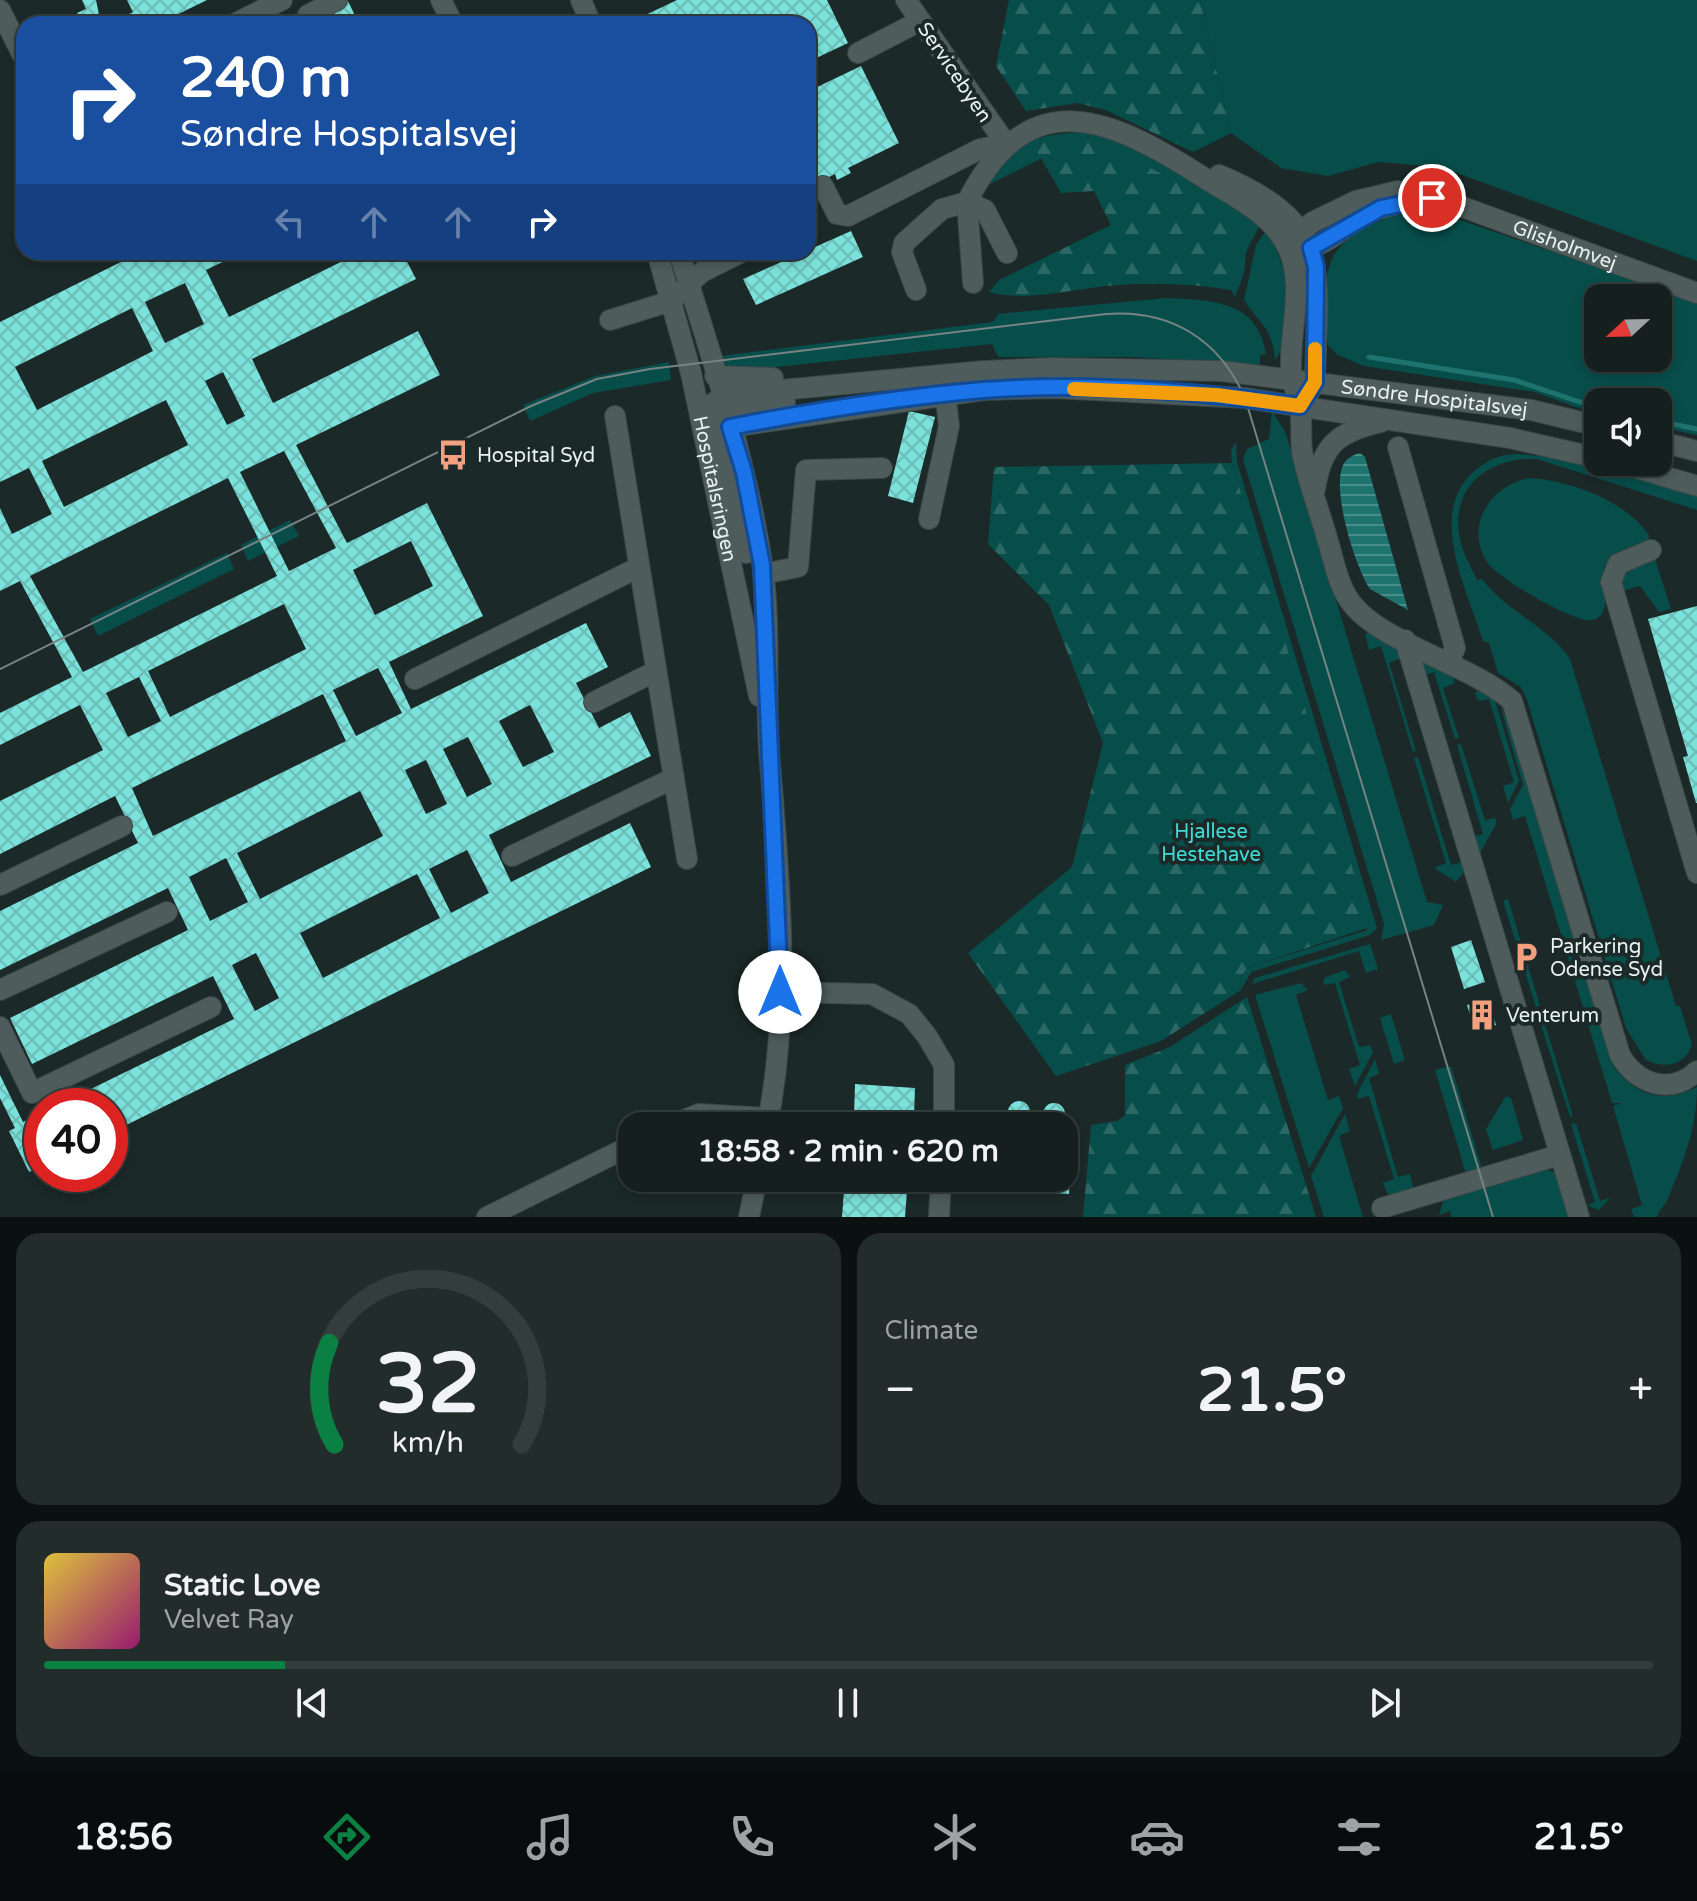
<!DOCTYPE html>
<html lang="en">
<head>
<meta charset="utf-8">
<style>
	body { margin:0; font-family:"Varela Round",sans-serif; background:#212c2b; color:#f1f3f6; height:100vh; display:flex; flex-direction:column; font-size:30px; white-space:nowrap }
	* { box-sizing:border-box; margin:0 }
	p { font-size:26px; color:#9da2a4 }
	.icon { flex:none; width:44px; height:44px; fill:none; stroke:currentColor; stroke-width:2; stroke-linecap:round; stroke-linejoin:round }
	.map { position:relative; height:1217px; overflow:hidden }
	.details { display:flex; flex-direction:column; gap:16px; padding:16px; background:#0b1110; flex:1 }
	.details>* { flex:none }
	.hud { position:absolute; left:16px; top:16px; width:800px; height:244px; border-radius:24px; box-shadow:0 4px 12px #0003,0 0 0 2px #333d3c; background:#1a4fa0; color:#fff; overflow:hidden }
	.needle { width:52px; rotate:248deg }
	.buttons { position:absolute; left:1584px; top:284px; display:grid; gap:16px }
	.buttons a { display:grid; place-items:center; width:88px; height:88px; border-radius:16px; background:#141f1e; box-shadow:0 4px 12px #0003,0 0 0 2px #333d3c; font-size:40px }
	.speed { position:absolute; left:24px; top:1088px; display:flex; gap:16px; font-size:40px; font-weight:700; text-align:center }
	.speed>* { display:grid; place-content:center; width:104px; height:104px; border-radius:50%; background:#141f1e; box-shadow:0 4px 12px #0003,0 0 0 2px #333d3c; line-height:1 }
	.speed .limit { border:12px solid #d22; background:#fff; color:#111 }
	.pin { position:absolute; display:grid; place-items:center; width:68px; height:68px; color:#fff; margin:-34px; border:4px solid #fff; border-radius:50%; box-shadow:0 2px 8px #0007 }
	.me { position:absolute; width:88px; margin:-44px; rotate:0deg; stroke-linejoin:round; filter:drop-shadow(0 0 6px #0008) }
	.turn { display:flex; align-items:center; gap:28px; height:168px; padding:0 32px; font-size:36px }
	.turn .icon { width:104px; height:104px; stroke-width:2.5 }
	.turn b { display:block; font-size:56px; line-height:68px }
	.lanes { display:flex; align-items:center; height:76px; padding:0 32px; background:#0003; justify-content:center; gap:40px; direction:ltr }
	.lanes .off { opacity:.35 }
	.big { font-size:60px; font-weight:700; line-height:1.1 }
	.details .widget { flex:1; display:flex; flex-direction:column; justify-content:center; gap:12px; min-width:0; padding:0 28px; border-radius:24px; background:#212c2b }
	.details .dial { align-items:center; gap:0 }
	.dial svg { height:208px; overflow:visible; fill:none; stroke:#333d3c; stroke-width:7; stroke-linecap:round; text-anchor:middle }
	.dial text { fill:#f1f3f6; stroke:none }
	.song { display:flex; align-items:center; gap:24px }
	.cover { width:96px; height:96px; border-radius:12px; background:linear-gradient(135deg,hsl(50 70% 55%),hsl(320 70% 35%)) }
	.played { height:8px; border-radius:4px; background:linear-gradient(90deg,#0b8043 15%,#333d3c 15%) }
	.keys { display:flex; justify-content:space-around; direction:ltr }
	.heat { display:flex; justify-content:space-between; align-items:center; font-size:44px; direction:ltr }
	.details .tiles { flex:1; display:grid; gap:16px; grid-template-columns:1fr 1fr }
	.widget:last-child { grid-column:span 2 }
	.trip { position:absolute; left:618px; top:1112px; width:460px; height:80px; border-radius:24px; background:#141f1e; box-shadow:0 4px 12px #0003,0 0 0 2px #333d3c; font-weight:700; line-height:80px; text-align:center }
	.menu { display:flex; height:128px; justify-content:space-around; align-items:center; background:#080c0c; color:#9da2a4 }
	.menu .icon { width:56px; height:56px }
	.menu .selected { color:#0b8043 }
	.menu b { font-size:36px; color:#f1f3f6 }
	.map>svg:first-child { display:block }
</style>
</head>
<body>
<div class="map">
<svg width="1697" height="1217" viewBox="0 0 1697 1217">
	<defs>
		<pattern id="forest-firs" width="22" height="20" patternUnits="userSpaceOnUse" patternTransform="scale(2)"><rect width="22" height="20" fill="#074e4b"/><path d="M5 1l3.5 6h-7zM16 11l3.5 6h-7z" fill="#2b6865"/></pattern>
		<pattern id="water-rules" width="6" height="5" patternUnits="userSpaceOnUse" patternTransform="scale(2)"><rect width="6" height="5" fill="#1f736f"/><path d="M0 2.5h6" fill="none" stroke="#4a8e8b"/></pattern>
		<pattern id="building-cross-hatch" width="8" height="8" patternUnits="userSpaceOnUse" patternTransform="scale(2)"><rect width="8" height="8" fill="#7ae1db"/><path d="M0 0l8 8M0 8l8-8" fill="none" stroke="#6dbbb6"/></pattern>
	</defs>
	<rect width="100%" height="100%" fill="#1b2928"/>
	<path fill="#074e4b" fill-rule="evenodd" d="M1200,0H1697V261L1441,167L1378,162L1328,176L1281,168L1231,133Z
		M1087,132L1135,147L1261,223L1246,252L1244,273L1235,297L1231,290L1035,146L1044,157L986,186C1013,141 1035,134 1087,132Z
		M1406,211L1443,214L1697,302V435L1658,427V402H1598V415L1535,392L1364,366L1338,355L1328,345C1320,260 1324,240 1406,211ZM1598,298H1658V358H1598Z
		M1267,229C1287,265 1300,324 1275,360C1272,326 1260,325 1244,300L1256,245Z
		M1166,298C1211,300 1258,300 1266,354L1260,355V366L1135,357H998L992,344L739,371L727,366L720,356L993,322L998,314Z
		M669,362L671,380L593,393L530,421L523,405L595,376Z
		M1272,412L1285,431L1427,902L1443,905L1434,925L1381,940L1384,924L1243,459L1247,449L1269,439Z
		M1236,442L1237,462L1377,928L1370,935L1251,972L1241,990L1240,978L1247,968L1367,930L1232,463L1231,450Z
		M1538,452L1623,470L1697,491V510L1537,459C1492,457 1452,484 1459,533C1461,550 1470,565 1477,580L1482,579C1506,611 1546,625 1570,659L1676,1006H1680L1692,1045C1684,1066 1665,1069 1646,1060L1626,1028L1527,700L1521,687L1498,673L1489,643L1483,641C1467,589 1424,509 1478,468C1498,453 1513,452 1536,456Z
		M1529,478C1568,480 1628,501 1649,536L1648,541C1633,546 1614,550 1606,564C1596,581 1617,612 1593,620C1577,625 1497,578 1487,562C1464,525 1491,485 1529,478Z
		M290,520L299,536L248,561L241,545Z
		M227,553L234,569L98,636L90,619Z
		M1655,559L1671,609L1659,612L1640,586L1622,591L1621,573Z
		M1372,630L1397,647L1401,658L1389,663L1416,751L1413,752L1381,646L1369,650L1365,634Z
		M1424,661L1452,674L1455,683L1443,688L1459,738L1455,739L1434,672L1423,676Z
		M1480,690L1494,697L1519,781L1508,803L1503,786L1514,782L1489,699L1478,701L1475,693Z
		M1500,705L1518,744L1614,1067C1638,1097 1663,1104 1697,1087C1697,1125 1684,1161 1669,1196C1666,1204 1659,1210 1657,1217H1634L1631,1209L1642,1205L1613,1106L1622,1103H1612L1525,816L1513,820L1510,809L1523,785Z
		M1461,744L1485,820L1495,818L1497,822L1478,857L1472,837L1483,834L1457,745Z
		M1418,757L1451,865L1463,862L1465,871L1456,882L1434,868L1446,863L1414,758Z
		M1508,899L1540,1006L1536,1007L1503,901Z
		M1370,944L1378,969L1366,973L1359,951L1252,984L1255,978Z
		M1345,970L1350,977L1339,982L1359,1047L1370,1045L1373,1052L1355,1086L1349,1069L1360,1065L1335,983L1325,985L1323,981L1326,977Z
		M1301,983L1308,990L1296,995L1328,1100L1339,1096L1343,1108L1309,1168L1255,995Z
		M1541,1011L1573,1116L1570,1117L1537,1012Z
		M1391,1014L1405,1060L1394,1064L1380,1018Z
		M1375,1059L1379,1074L1369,1078L1398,1177L1410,1174L1413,1187L1389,1197L1383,1183L1394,1179L1369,1096L1358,1099L1357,1094Z
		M1451,1066L1482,1169L1466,1174L1435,1070Z
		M1506,1096L1511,1098L1523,1140L1493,1150L1486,1129Z
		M1345,1114L1350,1131L1339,1136L1363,1217H1324L1311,1176Z
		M1576,1123L1600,1201L1610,1198L1599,1210L1587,1205L1595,1202L1571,1124Z
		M1541,1167L1557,1174L1570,1217H1451L1450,1211L1439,1215L1445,1195Z"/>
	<path fill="url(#forest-firs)" d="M1009,0H1200L1231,133L1193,152L1106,110L1077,103L1026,111L996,66Z
		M1058,137L1098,141L1231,210V290C1189,283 1149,282 1106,286C1067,290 1027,302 989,292L999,280L1111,225L1094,191L1061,193L1034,146Z
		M1232,463L1370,927L1247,968L1240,978L1241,990L1161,1041L1056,1076L968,953L1072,867L1103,743L1049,605L988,544L994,467Z
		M1247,997L1316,1217H1083L1091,1125L1117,1121L1125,1115V1065L1170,1047Z"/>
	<path fill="url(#water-rules)" d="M1360,453L1365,457L1408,610L1370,589C1355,566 1333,495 1342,468C1344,460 1352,455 1360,453Z"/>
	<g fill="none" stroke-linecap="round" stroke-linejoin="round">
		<path stroke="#1f736f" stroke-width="5" d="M1369,357L1514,380L1598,408
			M1658,421L1697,429"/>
	</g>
	<path fill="url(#building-cross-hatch)" fill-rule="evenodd" d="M82,0H96L101,24H82L77,13L86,9Z
		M127,0H207L158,24H109L133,12Z
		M677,0H827L848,43L808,62V24H635L633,21Z
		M348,1L359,24H301Z
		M861,66L899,143L848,168L851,173L837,180L835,174L808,188V83L811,90Z
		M851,231L863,257L756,305L743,279Z
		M141,252H243L206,270L229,317L361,252H402L416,279L252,359L273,403L418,331L440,375L296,445L347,543L427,503L483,616L389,662L411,709L586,623L608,667L576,683L599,728L630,712L651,756L489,835L511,882L630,823L651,867L110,1133V1106H56L234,1019L213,976L32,1064L10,1018L188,930L168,888L0,970V911L138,843L115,796L0,854V801L103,750L80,705L0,745V713L72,677L20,581L0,591V508L12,534L52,514L29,468L0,482V322ZM185,283L204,324L165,343L145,302ZM132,308L153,351L37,410L15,367ZM223,372L245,416L227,425L205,381ZM166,400L188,445L64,507L42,461ZM284,451L336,548L289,571L240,472ZM228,478L277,576L83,672L30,576ZM411,541L433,586L375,615L353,570ZM284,604L306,649L170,717L148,671ZM378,668L402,713L356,736L333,690ZM139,677L161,721L128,737L106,693ZM323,694L346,741L153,836L132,788ZM530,705L554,752L523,767L499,721ZM468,737L492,784L467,797L443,749ZM426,760L447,804L426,814L405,770ZM360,791L383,836L260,899L237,853ZM467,850L489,893L451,913L429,869ZM226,858L248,902L210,921L189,877ZM417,874L440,918L323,978L300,933ZM256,953L279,998L255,1011L232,965Z
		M909,411L935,417L913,503L888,496Z
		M1697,606V803H1696L1683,757L1688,756L1648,619Z
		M1471,940L1485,982L1464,989L1451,947Z
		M1488,999L1496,1025L1475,1031L1467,1005Z
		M0,1075L23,1122L42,1113V1166L29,1172L9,1131L15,1128L0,1098Z
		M855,1084L915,1088L914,1117H909V1126H863L864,1116L854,1115Z
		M1008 1112a11 11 0 1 1 22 0a11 11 0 1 1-22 0Z
		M1043 1114a11 11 0 1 1 22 0a11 11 0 1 1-22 0Z
		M1064,1134H1072L1069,1194L976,1189L977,1178H1064Z
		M845,1178H908L905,1217H842Z"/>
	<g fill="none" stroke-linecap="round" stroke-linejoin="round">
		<g stroke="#3b4747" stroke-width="22">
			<g id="minor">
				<path d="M441,0L453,24"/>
				<path d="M581,0L591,24"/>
				<path d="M0,10L24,58"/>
				<path d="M308,15L337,0"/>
				<path d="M234,24L282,0"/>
				<path d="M858,53L920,21"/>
				<path d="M1219,175C1336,224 1317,272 1315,382L1309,392"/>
				<path d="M823,186L837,214L848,216L980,149L1006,144L906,0"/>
				<path d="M967,202C1029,78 1113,119 1206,179C1235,197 1273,215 1288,248C1307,290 1286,337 1292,380C1294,387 1298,395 1299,403C1303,418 1300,435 1302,451C1307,480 1319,509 1327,538C1333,556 1336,578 1346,595C1371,641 1470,663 1512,701L1620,1055C1637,1084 1670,1096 1697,1071"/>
				<path d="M967,202L973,283"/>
				<path d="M1301,249C1326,247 1342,228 1362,217C1379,207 1399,204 1417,200"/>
				<path id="s1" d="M1289,250L1302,230L1313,222L1356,201L1398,191L1449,202L1697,293"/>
				<path id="s2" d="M657,252L691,373L759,696"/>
				<path d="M679,252C710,353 746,457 762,563C772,628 764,697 770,763C780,882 791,1008 767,1126"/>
				<path d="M916,290L902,252L904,243L942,209L967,202L985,210L1007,253"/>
				<path d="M610,320L671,301L702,272L742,252"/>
				<path d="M715,376L773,378"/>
				<path id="s3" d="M700,412L722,397L759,392L984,371L1052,368L1221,371L1531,410L1598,426"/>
				<path d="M615,416L687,859"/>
				<path d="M715,417L726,412L785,403"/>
				<path d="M703,427H730L983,390L1056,388L1245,398L1510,438L1598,458"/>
				<path d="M716,428L746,553"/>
				<path d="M1658,441L1697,451"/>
				<path d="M1398,447L1455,648L1449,662"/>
				<path d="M1616,462L1697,486"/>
				<path d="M1315,489C1322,444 1338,432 1381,422"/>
				<path d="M929,519L949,426L944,383"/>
				<path d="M1651,550L1618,564L1611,582L1697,873"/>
				<path d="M763,574L798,567L806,470L882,468"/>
				<path d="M1405,640L1579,1217"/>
				<path d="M415,679L639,567"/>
				<path d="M594,702L656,671"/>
				<path d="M512,856L674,778"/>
				<path d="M0,885L122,826"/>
				<path d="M0,990L167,912"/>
				<path d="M780,992L872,994L909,1014L927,1036L944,1065V1126"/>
				<path d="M0,1027L32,1093L211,1007"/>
				<path d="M670,1126L699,1114L769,1118"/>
				<path d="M1382,1208L1559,1155"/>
				<path d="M487,1217L632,1145"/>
				<path d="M749,1217L757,1178"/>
				<path d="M939,1217L941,1178"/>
			</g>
		</g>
		<use href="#minor" stroke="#4e5d5c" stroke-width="20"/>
		<path stroke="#778382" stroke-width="2" d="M0,669L531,406L597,379L650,369L1106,314C1170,309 1219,339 1245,398L1493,1217"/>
	</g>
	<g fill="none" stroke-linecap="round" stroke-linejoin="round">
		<g stroke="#114b97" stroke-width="20">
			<path id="route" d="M780,992L762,565L744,472L730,427C813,411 899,397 983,390C1088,382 1197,391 1300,406L1315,382L1316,267L1311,248L1381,208L1432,198"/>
		</g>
		<use href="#route" stroke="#1a73e8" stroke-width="14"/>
		<path stroke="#f59e0b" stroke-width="14" d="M1074,389L1217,395L1300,406L1315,382V349"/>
	</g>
	<defs>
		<g id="bus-bare" transform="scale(2.4)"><path d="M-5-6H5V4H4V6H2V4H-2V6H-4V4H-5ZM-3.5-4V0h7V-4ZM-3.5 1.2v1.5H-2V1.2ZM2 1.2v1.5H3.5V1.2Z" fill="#f3a081" stroke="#1b2928" stroke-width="2.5" paint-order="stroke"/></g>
		<g id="parking-bare" transform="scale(2.4)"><path d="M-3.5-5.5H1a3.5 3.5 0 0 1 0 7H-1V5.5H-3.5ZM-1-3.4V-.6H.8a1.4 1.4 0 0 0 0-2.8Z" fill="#f3a081" stroke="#1b2928" stroke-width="2.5" paint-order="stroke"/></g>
		<g id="building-bare" transform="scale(2.4)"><path d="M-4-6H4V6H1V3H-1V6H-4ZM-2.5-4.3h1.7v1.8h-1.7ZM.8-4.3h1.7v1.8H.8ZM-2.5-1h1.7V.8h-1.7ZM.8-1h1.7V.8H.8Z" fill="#f3a081" stroke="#1b2928" stroke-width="2.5" paint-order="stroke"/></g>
	</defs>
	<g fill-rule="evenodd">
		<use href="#bus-bare" x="453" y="455"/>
		<use href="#parking-bare" x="1526" y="957"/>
		<use href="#building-bare" x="1482" y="1015"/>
	</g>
	<g text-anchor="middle" stroke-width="8" stroke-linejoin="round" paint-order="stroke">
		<g font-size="20" fill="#e8f1f0" stroke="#1b2928">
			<text transform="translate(955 72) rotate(56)" y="7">Servicebyen</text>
			<text dy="7" stroke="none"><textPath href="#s1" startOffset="304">Glisholmvej</textPath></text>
			<text dy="7" stroke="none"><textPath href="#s3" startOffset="742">Søndre Hospitalsvej</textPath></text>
			<text dy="7" stroke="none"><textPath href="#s2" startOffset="244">Hospitalsringen</textPath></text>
		</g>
		<g font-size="20" fill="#e8f1f0" stroke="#1b2928" text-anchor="start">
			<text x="477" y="462">Hospital Syd</text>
			<text x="1550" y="953">Parkering<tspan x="1550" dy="23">Odense Syd</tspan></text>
			<text x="1506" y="1022">Venterum</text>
		</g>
		<g font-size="20" fill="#3fddd6" stroke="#1b2928">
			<text x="1211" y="838">Hjallese<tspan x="1211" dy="23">Hestehave</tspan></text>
		</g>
	</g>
</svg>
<div class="buttons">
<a><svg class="needle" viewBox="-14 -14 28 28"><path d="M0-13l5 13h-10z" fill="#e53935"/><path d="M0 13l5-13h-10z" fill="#9da2a4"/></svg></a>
<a><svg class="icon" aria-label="sound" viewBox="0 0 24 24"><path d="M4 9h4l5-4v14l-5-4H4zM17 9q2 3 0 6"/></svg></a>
</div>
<div class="speed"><div class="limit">40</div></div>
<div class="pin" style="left:1432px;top:198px;background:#d93025"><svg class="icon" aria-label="arrive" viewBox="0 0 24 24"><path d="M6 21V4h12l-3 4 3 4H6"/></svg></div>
<svg class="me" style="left:780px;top:992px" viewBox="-20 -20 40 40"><circle r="19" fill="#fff"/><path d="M0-13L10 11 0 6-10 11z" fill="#1a73e8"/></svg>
<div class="trip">18:58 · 2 min · 620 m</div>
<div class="hud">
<div class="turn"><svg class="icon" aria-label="right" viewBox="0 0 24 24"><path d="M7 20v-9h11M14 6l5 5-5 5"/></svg><div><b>240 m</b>Søndre Hospitalsvej</div></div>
<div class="lanes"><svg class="icon off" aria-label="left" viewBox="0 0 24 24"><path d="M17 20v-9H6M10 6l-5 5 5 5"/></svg><svg class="icon off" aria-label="ahead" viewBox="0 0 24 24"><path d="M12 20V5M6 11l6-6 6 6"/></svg><svg class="icon off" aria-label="ahead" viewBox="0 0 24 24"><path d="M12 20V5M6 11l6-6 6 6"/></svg><svg class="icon" aria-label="right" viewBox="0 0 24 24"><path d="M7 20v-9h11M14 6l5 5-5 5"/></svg></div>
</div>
</div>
<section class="details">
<div class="tiles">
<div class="widget dial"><svg viewBox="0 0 100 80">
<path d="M14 69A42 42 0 1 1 86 69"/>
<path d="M14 69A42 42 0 0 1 12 30" stroke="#0b8043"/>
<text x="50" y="56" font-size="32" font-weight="700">32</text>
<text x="50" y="72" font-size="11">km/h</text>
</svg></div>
<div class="widget"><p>Climate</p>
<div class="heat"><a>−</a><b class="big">21.5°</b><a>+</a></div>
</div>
<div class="widget">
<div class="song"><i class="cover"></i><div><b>Static Love</b><p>Velvet Ray</p></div></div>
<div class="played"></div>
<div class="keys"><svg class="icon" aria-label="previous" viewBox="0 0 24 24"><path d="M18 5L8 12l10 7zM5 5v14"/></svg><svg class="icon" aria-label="pause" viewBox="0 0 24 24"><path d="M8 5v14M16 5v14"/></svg><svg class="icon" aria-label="next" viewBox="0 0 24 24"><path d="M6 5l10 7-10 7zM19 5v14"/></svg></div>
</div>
</div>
</section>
<nav class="menu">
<b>18:56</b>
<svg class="icon selected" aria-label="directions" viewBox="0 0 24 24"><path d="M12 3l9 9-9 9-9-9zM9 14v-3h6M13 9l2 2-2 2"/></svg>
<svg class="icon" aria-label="music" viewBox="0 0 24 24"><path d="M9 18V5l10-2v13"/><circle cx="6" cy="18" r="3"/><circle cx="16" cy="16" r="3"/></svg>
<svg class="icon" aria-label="phone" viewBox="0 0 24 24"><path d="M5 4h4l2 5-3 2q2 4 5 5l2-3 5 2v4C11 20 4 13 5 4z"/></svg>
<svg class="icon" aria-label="climate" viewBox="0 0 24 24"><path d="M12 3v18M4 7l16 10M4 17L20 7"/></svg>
<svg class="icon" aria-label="car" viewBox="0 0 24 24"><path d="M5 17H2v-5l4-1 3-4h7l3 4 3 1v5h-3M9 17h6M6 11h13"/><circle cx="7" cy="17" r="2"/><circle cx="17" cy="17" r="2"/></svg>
<svg class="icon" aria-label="filters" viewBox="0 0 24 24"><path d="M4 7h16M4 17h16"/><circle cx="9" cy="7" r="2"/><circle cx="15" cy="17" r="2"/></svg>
<b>21.5°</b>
</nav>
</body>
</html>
